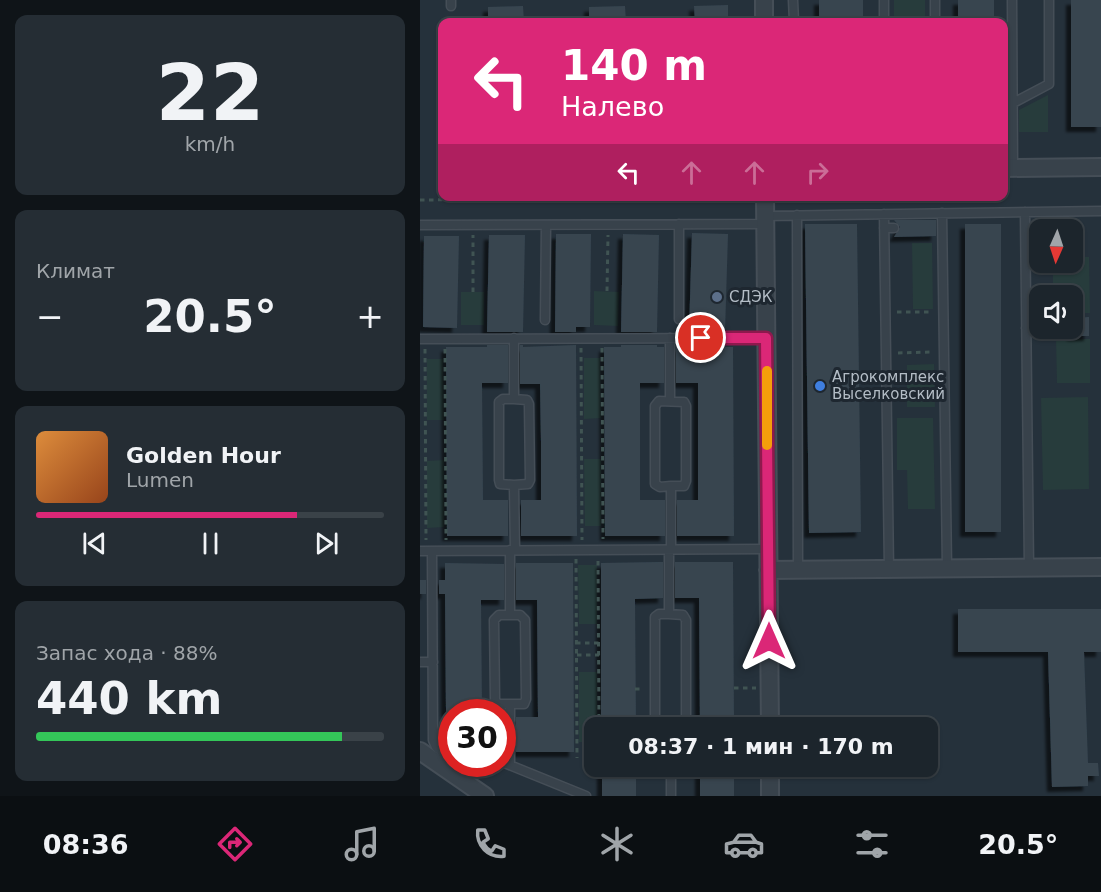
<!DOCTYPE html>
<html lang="ru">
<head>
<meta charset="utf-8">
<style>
	body { margin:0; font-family:"DejaVu Sans",sans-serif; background:#252d34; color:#f1f3f6; height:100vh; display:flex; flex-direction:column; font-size:22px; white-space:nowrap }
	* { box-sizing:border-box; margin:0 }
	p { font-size:20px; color:#a0a5a9 }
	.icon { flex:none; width:33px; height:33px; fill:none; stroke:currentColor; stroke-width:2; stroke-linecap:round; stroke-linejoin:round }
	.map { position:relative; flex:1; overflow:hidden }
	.side { display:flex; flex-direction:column; gap:15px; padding:15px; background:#0f1418; width:420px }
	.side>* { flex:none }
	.banner { position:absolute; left:18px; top:18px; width:570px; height:183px; border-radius:12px; box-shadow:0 2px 4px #0004,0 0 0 2px #3a4248; background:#db2777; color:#fff; overflow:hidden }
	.needle { width:39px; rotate:183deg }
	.controls { position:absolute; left:609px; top:219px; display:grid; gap:12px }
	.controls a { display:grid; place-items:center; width:54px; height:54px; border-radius:12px; background:#1c252c; box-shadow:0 2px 4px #0004,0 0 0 2px #3a4248; font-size:30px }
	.speed { position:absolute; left:18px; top:699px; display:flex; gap:12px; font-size:30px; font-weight:700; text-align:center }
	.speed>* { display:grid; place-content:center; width:78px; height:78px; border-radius:50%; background:#1c252c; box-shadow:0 2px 4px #0004,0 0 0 2px #3a4248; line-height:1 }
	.speed .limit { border:9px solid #d22; background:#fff; color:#111 }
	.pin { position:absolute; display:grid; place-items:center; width:51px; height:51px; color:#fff; margin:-26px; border:3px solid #fff; border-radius:50%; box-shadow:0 2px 6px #0007 }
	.me { position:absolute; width:66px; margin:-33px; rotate:0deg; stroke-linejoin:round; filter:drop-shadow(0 0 4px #0008) }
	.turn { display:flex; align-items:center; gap:21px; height:126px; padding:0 24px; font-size:27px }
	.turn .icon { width:78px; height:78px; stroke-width:2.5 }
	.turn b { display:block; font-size:42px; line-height:51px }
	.lanes { display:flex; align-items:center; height:57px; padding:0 24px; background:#0003; justify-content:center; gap:30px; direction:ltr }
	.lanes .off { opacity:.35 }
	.big { font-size:45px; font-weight:800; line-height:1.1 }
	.side .card { flex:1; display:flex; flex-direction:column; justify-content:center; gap:9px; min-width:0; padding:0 21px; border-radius:12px; background:#252d34 }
	.side .dial { align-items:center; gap:0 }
	.dial b { font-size:78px; line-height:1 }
	.song { display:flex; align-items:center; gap:18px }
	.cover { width:72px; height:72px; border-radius:9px; background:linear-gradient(135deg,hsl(30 70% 55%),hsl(20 70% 35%)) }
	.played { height:6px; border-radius:3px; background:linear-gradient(90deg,#db2777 75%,#3a4248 75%) }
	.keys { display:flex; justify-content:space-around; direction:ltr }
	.heat { display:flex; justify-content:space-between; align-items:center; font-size:33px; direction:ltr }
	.charge { height:9px; border-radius:4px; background:linear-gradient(90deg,#34c759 88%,#3a4248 0) }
	.trip { position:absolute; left:164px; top:717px; width:354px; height:60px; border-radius:12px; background:#1c252c; box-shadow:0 2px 4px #0004,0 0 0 2px #3a4248; font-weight:800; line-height:60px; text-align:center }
	.tab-bar { display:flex; height:96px; justify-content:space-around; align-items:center; background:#0b0f12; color:#a0a5a9 }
	.tab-bar .icon { width:42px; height:42px }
	.tab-bar .current { color:#db2777 }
	.tab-bar b { font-size:27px; color:#f1f3f6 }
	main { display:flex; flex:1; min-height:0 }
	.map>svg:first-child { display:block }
</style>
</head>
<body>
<main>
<section class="side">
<div class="card dial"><b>22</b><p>km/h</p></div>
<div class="card"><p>Климат</p>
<div class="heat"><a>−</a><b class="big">20.5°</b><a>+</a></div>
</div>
<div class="card">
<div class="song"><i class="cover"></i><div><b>Golden Hour</b><p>Lumen</p></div></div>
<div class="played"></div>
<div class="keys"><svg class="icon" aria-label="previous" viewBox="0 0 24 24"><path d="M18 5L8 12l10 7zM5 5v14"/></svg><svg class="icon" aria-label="pause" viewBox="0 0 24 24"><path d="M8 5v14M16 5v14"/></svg><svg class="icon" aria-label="next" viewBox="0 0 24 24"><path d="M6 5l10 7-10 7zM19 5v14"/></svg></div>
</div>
<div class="card"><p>Запас хода · 88%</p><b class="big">440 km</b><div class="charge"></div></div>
</section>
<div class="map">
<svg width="681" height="796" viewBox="0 0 681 796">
	<defs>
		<filter id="shadow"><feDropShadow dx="-5" dy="5" stdDeviation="1.5" flood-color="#0009"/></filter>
	</defs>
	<rect width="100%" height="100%" fill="#25313b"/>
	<path fill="#273c3c" d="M474,0H505V22H474Z
		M628,95V132H599V110Z
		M492,243H512L513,309H493Z
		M653,257H669L670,313H653L652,296L633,295V263L652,262Z
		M174,291L199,292L198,326L174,325Z
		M41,292H64V325H41Z
		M636,339H670V383H637Z
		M164,358H180L181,418L164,419Z
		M7,359H23L24,420H7Z
		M514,364L515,407H487V365Z
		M668,397L669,489L623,490L621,398Z
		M477,418H513L515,509H488L487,470H477Z
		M164,459H181V526H165Z
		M24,460V527L7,528V461Z
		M158,565H177V624H159Z
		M159,672H177V727L174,728V742H159Z"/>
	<path fill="#374550" filter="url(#shadow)" d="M399,0H443V22H399Z
		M538,0H574V22H538Z
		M651,0H681V127H651Z
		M308,5V22H275L274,6Z
		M103,6L104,22H68V7Z
		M205,6L206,22H169V7Z
		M474,220H516V236L474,237L480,227Z
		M385,224H437L441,532L389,533Z
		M545,224H581V532H545Z
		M272,233L308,234L305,332H269Z
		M136,234H171L170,327H156V332H135Z
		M203,234L239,235L237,332H201Z
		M69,235H105L103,332H67Z
		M4,236H39L37,328L3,327Z
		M669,317V336H652V318Z
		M305,344V347H313L314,536H257V500H278V383H256V347H269V345Z
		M67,345H88V383H62L63,500H88V536H27L26,347H67Z
		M100,345H103V347L156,345L157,536H101V500H121V442L120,384H100Z
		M201,345H237V347H244V383H220V500H245V536H185L184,347H201Z
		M238,562H243V598L215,599L216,728H181V563Z
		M255,562H313L314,728H280L279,598H255Z
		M25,563L84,564V600H61L62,712H26L25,594H19V580H25Z
		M96,563H153L154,752H96V717H118L117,600H96Z
		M0,580H6V594H0Z
		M538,609H681V652H664L668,763H678L679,776H668V786L632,787L628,652H538Z
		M182,766H216V796H182Z
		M280,766H314V796H280Z"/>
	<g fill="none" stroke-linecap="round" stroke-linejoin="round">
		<g stroke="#454e57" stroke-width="11">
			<path id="service" d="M31,0V6
				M373,0L374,22
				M464,0V22
				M515,0V22
				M592,0L593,167
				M593,103L629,84V0
				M605,212L609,568
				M522,213L527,568
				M464,214L469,569
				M377,215L378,569
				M345,216L681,211
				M0,225L345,224
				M464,228H474
				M259,319V224
				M125,320L126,225
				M606,328L617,327
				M94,338V399L107,400L109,404L110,480L108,484L94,485L95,550
				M250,338V401
				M0,339L346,338
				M94,399H83L79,402V480L80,484L94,485
				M251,486L240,487L235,484V406L239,401L264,402L266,406V481L264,486H251V550
				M90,550V615
				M249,550V614L263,615L266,620V728
				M0,551L348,549
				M12,551L13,740L16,747L32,761
				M0,662H13
				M90,704H77L75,699L74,620L79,615H100L105,620L106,699L104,704H90V765
				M235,728V617L239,614H249
				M82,762L166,796
				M235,766L238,771H251
				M251,796V771H264L266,766"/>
		</g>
		<g stroke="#454e57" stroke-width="20">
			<path id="minor" d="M344,0V22
				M584,168L681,167
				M345,196L350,728
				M348,570L681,567
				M0,751L65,796
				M350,766V796"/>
		</g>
		<path stroke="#405453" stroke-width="3" stroke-dasharray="4.5 4.5" stroke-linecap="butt" d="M0,200L331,197
			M187,291L188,235
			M53,292V235
			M477,312H512
			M161,348L162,540
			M182,348L183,539
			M5,349L6,540
			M25,349L26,540
			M478,353L513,352
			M156,559L157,758
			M178,561L179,728
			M156,643H179
			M157,655H179
			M314,688H336
			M215,689H224"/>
		<use href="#service" stroke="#38424b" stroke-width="8"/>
		<use href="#minor" stroke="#38424b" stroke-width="16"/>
	</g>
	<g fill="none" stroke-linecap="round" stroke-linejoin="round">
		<g stroke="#8e194d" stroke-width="15">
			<path id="route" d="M281,338H346L349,641"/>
		</g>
		<use href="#route" stroke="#db2777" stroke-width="10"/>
		<path stroke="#f59e0b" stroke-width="10" d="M347,371V445"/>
	</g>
	<circle fill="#5c6f8a" stroke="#1e2730" stroke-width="2" cx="297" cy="297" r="6"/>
	<circle fill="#3f7fe0" stroke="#1e2730" stroke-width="2" cx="400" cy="386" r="6"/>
	<g text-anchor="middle" stroke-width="6" stroke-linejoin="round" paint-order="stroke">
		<g font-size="15" fill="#b4bdc6" stroke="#1e2730" text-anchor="start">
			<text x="309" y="302">СДЭК</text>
			<text x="412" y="382">Агрокомплекс<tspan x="412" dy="17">Выселковский</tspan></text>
		</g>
	</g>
</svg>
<div class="controls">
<a><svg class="needle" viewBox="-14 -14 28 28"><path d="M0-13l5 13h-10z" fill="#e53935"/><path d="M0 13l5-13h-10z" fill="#a0a5a9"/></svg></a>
<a><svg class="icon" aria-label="sound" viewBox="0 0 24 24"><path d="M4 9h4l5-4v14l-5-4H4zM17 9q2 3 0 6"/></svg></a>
</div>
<div class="speed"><div class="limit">30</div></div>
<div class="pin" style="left:281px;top:338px;background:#d93025"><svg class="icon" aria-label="arrive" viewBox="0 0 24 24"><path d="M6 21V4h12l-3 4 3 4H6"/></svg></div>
<svg class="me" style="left:349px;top:641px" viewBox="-20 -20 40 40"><path d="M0-17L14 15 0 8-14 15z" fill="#db2777" stroke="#fff" stroke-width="4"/></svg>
<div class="trip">08:37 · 1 мин · 170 m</div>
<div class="banner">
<div class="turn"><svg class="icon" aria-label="left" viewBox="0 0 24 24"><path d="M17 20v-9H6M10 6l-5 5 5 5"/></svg><div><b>140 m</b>Налево</div></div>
<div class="lanes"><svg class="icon" aria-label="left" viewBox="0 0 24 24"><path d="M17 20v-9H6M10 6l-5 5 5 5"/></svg><svg class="icon off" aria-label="ahead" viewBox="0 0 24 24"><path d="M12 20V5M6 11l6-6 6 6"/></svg><svg class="icon off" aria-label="ahead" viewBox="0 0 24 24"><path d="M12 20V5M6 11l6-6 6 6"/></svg><svg class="icon off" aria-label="right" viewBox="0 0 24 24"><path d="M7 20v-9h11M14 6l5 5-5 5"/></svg></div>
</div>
</div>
</main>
<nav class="tab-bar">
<b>08:36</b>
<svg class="icon current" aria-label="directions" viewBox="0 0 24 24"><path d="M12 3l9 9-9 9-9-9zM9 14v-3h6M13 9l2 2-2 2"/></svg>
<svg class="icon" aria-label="music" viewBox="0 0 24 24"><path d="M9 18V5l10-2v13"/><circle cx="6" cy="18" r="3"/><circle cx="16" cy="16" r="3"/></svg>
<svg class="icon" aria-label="phone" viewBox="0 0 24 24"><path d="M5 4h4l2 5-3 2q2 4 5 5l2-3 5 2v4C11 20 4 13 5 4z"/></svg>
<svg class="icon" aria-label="climate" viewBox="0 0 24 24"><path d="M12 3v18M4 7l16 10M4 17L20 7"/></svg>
<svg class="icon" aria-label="car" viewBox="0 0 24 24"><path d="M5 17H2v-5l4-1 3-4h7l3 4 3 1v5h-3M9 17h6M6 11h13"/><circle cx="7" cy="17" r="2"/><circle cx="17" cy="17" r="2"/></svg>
<svg class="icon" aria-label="filters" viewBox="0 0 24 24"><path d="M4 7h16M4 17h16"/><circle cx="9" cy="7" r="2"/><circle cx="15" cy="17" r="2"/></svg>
<b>20.5°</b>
</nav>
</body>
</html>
